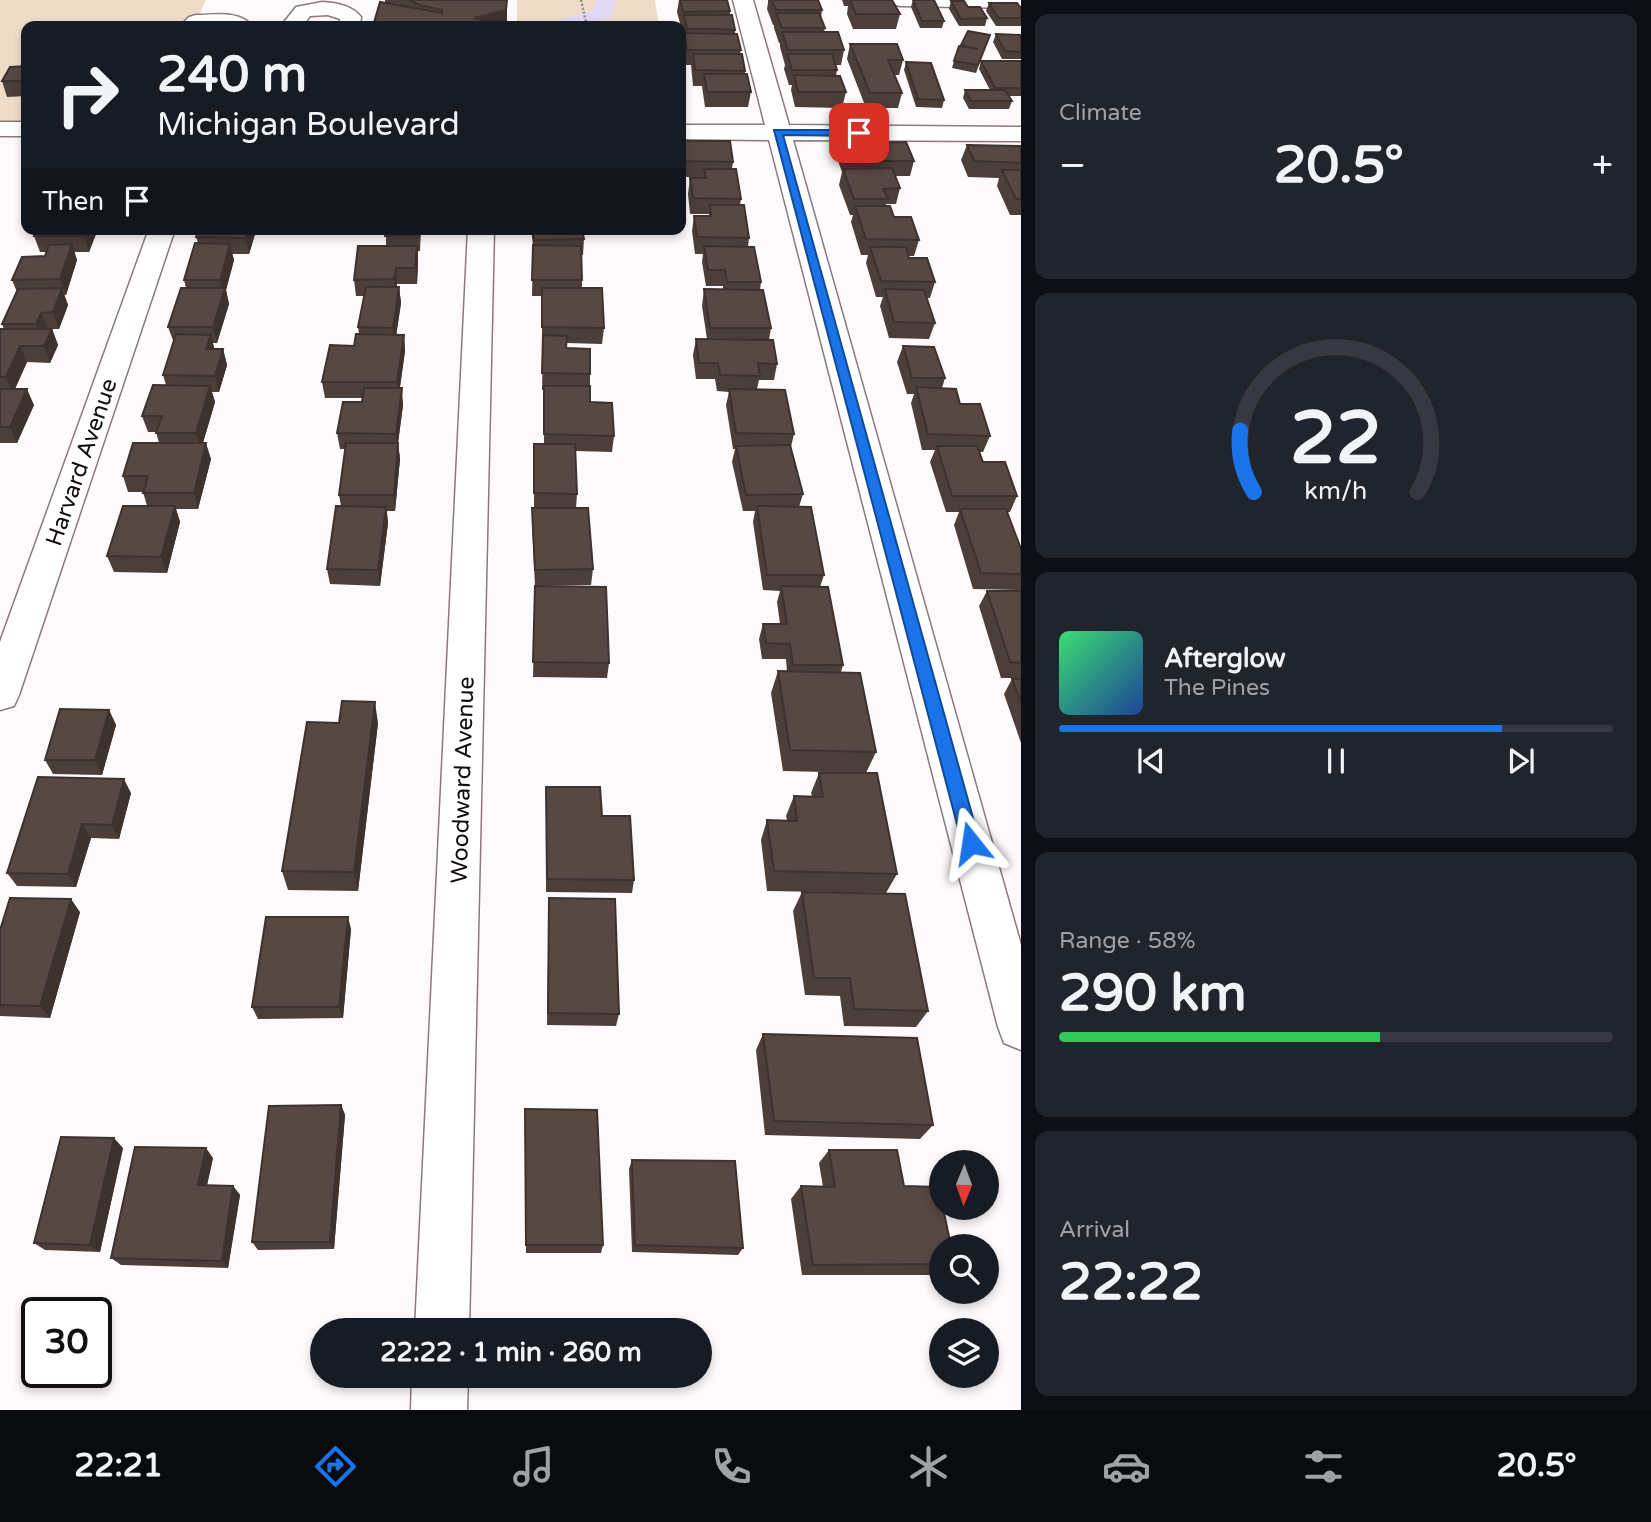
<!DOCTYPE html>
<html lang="en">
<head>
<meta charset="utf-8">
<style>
	body { margin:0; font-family:"Varela Round",sans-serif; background:#20242c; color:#f1f3f6; height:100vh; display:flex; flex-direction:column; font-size:26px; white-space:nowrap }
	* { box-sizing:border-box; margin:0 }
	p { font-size:23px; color:#9ea1a6 }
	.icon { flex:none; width:38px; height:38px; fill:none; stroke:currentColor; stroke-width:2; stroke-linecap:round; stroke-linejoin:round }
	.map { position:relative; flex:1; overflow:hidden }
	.side { display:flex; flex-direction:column; gap:14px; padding:14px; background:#0d0f14; width:630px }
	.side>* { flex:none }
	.banner { position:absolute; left:21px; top:21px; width:665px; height:214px; border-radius:14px; box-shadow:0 4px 10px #0003; background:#171b24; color:#f1f3f6; overflow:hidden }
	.needle { width:46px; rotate:181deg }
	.controls { position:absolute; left:929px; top:1150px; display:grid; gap:14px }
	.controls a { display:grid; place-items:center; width:70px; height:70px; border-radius:50%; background:#171b24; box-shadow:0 4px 10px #0003; font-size:35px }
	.speed { position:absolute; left:21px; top:1297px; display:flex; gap:14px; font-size:35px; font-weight:700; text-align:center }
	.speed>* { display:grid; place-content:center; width:91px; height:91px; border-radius:50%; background:#171b24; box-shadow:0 4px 10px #0003; line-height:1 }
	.speed .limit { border:4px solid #111; border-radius:10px; background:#fff; color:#111 }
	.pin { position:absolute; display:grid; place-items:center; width:60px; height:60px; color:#fff; margin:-30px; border-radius:14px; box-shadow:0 4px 10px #0006 }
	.me { position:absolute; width:77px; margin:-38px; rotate:345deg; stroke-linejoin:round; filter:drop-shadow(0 0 5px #0008) }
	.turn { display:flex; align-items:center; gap:24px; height:147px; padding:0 21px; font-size:32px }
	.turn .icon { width:91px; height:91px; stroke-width:2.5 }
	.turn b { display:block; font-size:49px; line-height:60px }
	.then { display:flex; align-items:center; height:66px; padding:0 21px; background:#0003; gap:14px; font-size:26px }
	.big { font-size:52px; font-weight:700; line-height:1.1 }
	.side .tile { flex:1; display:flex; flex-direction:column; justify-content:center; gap:10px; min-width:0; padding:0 24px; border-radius:14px; background:#20242c }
	.side .dial { align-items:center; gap:0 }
	.dial svg { height:182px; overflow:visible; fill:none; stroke:#363941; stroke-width:7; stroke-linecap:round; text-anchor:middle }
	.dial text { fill:#f1f3f6; stroke:none }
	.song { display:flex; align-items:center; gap:21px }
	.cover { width:84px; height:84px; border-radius:10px; background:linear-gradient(135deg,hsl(140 70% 55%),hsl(220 70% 35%)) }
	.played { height:7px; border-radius:4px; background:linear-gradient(90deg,#1a73e8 80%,#363941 80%) }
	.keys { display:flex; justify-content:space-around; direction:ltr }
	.heat { display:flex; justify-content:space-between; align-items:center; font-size:38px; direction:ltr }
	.charge { height:10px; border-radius:5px; background:linear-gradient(90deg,#34c759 58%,#363941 0) }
	.trip { position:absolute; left:310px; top:1318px; width:402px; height:70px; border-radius:35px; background:#171b24; box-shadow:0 4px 10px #0003; font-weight:700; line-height:70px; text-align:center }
	.dock { display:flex; height:112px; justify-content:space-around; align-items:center; background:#090b0e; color:#9ea1a6 }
	.dock .icon { width:49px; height:49px }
	.dock .current { color:#1a73e8 }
	.dock b { font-size:32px; color:#f1f3f6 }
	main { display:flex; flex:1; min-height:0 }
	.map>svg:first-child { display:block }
</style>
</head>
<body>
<main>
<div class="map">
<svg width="1021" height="1410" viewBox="0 0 1021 1410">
	<rect width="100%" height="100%" fill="#fefafb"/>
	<path fill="#efdcc8" d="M0,0H206L194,26H26V129L0,128Z
		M517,0H655L659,26H517Z"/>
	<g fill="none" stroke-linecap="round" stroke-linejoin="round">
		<path fill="#e1d8f6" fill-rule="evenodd" d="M596,0H616L610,18L582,26H548L552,22L593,10Z"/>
		<g stroke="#8c797d" stroke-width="3">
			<path id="minor" d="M733,0H753L789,125L1021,127V141L793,140L1021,945V1050L1004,1043L998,1027L769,140L681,139V125H765Z
				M890,0H1021V8L900,6L893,4Z
				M322,2C336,3 352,5 361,17L360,26H339L340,19L328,15L310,16L303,26H281L296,7Z
				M196,15C214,15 240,10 252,26L189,25L185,21L189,17Z
				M0,122H26V136H0Z
				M149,229H175L19,695L14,706L0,710V642Z
				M468,229H494L469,1330H415Z
				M412,1376H468L467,1410H411Z"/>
		</g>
		<path stroke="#928d8e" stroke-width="2.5" stroke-dasharray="2 2" stroke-linecap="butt" d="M581,0L587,26"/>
		<use href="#minor" fill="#fff" fill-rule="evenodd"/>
	</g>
	<path fill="#4c3e3a" d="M385,0H506L507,26H373L385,3Z
		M677,0H727L730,11V15L735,30V34L741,50L740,54L745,71V74L751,92L748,107H705L702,86H693L691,65H685L682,48L684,38L682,27H681L677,12L679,0Z
		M768,0H818L822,10L821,18L825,28L824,32L844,50L841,65H836L837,70L836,76L846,92L842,108L795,107L791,90L792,85H789L784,69L785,65L780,47V43H779L774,28V25H773L767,9L768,3Z
		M842,0H892L900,14L896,29H853L847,14L848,6H844Z
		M913,0L944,21L942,28H920L911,7Z
		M951,1L987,18L985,26H959L949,9Z
		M989,3L1021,18V26H996L986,11Z
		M968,31L990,35L976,73L952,68L954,61Z
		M996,34L1021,35V59H1002L993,42Z
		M850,44L903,60L899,75H894L902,93L898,108H866L847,59Z
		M981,61H1021V96H1008L1012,101L1009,109H969L963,98L965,90H990L979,69Z
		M906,62L944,100L942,108L916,107L904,70Z
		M26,66V96L7,97L2,81Z
		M681,141L733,162L732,169L741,199L740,205L749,238L748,247L761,282L760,290L771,328L769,340L777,364L774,380H759L757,389L794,434L791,447L803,494L799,507L824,575L820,587L843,665L841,672L876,752L866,773L783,771L771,693L778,671L787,672L786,659H762L759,639L763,624H780L777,602L780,591L763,590L753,522L755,511H743L732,462L735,449H733L726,405L729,392L717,391L715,379H696L693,355L696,339H707L702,306L704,289L723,290V286H706L702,262L703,254H695L692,231L694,216H709V214H690L688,194L690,178H703V177H681Z
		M840,143L914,161L910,176H895L900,188L896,204H886V206L894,217L919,240L914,256H909V258L935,282L930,298H927L935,323L929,339L889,338L880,306L883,297H876L866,263L868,255H861L851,222L853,215H850L839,185L842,172L837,158Z
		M967,145L1021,146V215H1010L997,186L999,178L968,177L961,160Z
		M98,229L89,252H74L77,260L66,295H64L68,305L59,329H48H52L58,345L50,363L27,362L15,389L34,405L17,443H0V329H4L2,324L17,292L12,280L45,256L46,252H40L34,236Z
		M199,229H256V231L249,254H232L234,260L226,290L229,304L217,343H213L214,349H223L227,365L219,392H212L215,402L203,443L211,459L198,509H176L180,522L167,573L114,572L107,556L147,506L143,492H128L123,476L159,443L156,432H148L142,416L166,385L163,375L174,343L168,327L186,288L184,280L198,243L196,237Z
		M386,229H421L420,251H418V262L417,284H397V287H399L401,303L396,335H404L405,351L400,388L403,405L398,443L400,459L395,511H387L388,523L380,586L330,584L327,569L341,506L339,495L345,449H340L337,433L362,402V398H325L322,382L354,346L359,334L358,327L364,296H356L354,280L386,246Z
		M531,229H582L584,239L583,255H582V288L604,328L602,344L567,343L566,348L590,374V402L614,436L612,452L575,451L577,494L576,508L593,569L591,585L535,586L532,524V508H534V444H544V390H542L543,343H542V296H532L533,246Z
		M903,346L945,378L942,388L960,404L990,436L983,452H980L983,462L1017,496L1010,512H1007L1021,549V590L973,589L954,525L959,512H946L930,462L935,450H922L911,403L914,394H907L897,362Z
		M535,586L609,663L607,678L533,677Z
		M987,591H1021V678H1001L979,606Z
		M1012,679H1021V743L1004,694Z
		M109,710L116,725L102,775L53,774L45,760Z
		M339,723H378L358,891L288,890L282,871Z
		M819,773L897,874L886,893L767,891L761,840L767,820H787L786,816L794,796H812L811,793Z
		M546,787L634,880L632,893L546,892Z
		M131,793L119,839L91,838L76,887L17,886L7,873Z
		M802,892L928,1011L916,1027L844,1026L840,996L805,995L793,911Z
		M549,898L619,1014L616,1026L547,1025Z
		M80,912L50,1018L0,1016V930Z
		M351,929L343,1018L258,1019L252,1007Z
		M763,1034L933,1125L920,1139L765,1135L756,1050Z
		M341,1105L345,1115L334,1249L258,1250L252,1242Z
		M525,1119L603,1245L601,1253H526Z
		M123,1148L100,1252L45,1250L34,1243Z
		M829,1150L904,1186L942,1246V1273L939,1275H802L791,1199L801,1186L823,1187L819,1163Z
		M213,1158L207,1185L233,1186L240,1195L228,1268L121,1265L111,1258Z
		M632,1160L743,1248L738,1255L632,1252L629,1169Z"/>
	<path fill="#3e322f" d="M507,0V26H475L474,18Z
		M87,229H98L89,252L84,236Z
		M249,229H256V231L249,254L246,238Z
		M72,244L77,260L66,295L60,279Z
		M230,244L234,260L226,290L229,304L217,343L213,327L223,293L220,280Z
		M417,246L418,262L417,284L415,268Z
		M396,268L397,284L396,296L394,279Z
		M399,287L401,303L395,344L393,328Z
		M62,288L68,305L59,329L53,312Z
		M41,313L48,329L43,340L36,324Z
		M52,329L58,345L50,363L44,346Z
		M211,335L215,352L206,349Z
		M404,335L405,351L398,399L397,382Z
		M20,346L27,362L13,393L6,377Z
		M223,349L227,365L219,392L215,376Z
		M210,386L215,402L201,449L196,433Z
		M402,388L403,405L398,443L400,459L395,511L394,495L397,450L396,434Z
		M27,389L34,405L17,443L10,427Z
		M206,443L211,459L198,509L194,493Z
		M175,506L180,522L167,573L161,557Z
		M386,507L388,523L380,586L378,570Z
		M375,702L378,723L358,891L354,872Z
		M109,710L116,725L102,775L95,760Z
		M124,779L131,793L119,839L112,825Z
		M82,824L91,838L76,887L68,874Z
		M71,899L80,912L50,1018L40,1006Z
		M348,917L351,929L343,1018L339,1007Z
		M341,1105L345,1115L334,1249L330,1242Z
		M114,1138L123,1148L100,1252L90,1245Z
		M206,1148L213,1158L205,1194L198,1185Z
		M233,1186L240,1195L228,1268L222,1261Z"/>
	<path fill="#584843" stroke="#3e322f" stroke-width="2" d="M409,0H507L506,10L474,18L498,24L477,26H373L380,2L442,13V10L420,5Z
		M680,0H727L730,11L683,12Z
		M772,0H818L822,10H776Z
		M850,0H892L900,14H856Z
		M913,0H934L944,21H922Z
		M951,1H964L968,7H980L987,18L961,19Z
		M989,3H1017L1021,8V18H998Z
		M776,13H819L825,28H782Z
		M684,15H732L735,30L717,29H687Z
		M968,31L990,35L978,65L954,61L959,46L978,49L961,45Z
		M782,32H838L844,50H788Z
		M684,33L737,34L741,50H687Z
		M996,34L1021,35V52L1005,51Z
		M850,44H897L903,60H888L902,93H870Z
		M693,54H742L745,71L695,70Z
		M787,54H832L837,70H792Z
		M981,61H1021V88H995Z
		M906,62L931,63L944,100L918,99Z
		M26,66V81H2L10,67Z
		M704,74H747L751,92H707Z
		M794,75L840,76L846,92H798Z
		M965,90H1005L1012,101H971Z
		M681,141H730L733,162L681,161Z
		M906,142L914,161H848L840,143Z
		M967,145L1021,146V163L974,161Z
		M892,168L900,188L883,189L888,199H854L843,169Z
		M704,169H736L741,199L693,198L690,178H706Z
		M1002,170H1021V199H1016Z
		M710,205H744L749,238L697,237L694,216H711Z
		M855,206H890L894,217H911L919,240L866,239Z
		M37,229H87L84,236H34Z
		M199,229H249L246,238L196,237Z
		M386,229H419V235L385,236Z
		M533,229H582L584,239L534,240Z
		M195,243L230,244L220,280H184Z
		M72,244L60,279L12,280L22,257L45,256L49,245Z
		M533,245L581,246L582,280H532Z
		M358,246H417L415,268H396L394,279L354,280Z
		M704,246L754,247L761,282H727L725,270H708Z
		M870,247H906L909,258H927L935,282L881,281Z
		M366,287H399L393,328L358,327Z
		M62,288L53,312L41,313L36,324H2L18,289Z
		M181,288H225L213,327H168Z
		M542,288H602L604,328L542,327Z
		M704,289L763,290L771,328H710Z
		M885,289L924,290L935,323L894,322Z
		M0,329H52L44,346H20L6,377H0Z
		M176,334L211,335L206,349H223L215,376L163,375Z
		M356,334L404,335L397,382H322L330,345L354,346Z
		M543,335L567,336L566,348L590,349V374L542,373Z
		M696,339L773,340L777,364L758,363L760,376L720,375L718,363H699Z
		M903,346L934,347L945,378H912Z
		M153,385L210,386L196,433H156L162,416H142Z
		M544,386H590V402L612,403L614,436L544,434Z
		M916,387L956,389L960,404H980L990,436L928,434Z
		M364,388H402L396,434L337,433L343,402H362Z
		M0,389H27L10,427H0Z
		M729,389L785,390L794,434L736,433Z
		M133,443H206L194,493H143L148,476H123Z
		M346,443H398L394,495H339Z
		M534,444H575L577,494L534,493Z
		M790,445L803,494L746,495L736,446Z
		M937,446H977L983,462H1005L1017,496H952Z
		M123,506H175L161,557L107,556Z
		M336,506L386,507L378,570L327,569Z
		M757,506L811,507L824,575H767Z
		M532,508H588L593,569L535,570Z
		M960,509H1006L1021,549V574L981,573Z
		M535,586L606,587L609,663L533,662Z
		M781,586L828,587L843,665H793L790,644L766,643L763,624H787Z
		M987,591H1021V663L1010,662Z
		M778,671L860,673L876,752L790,750Z
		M1012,679H1021V702Z
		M342,701L375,702L354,872L282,871L307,722L339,723Z
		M60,709L109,710L95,760H45Z
		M819,773H877L897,874L774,871L767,820L797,821L794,796L823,797Z
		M38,777L124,779L112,825L82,824L68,874L7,873Z
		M546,787H600L602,816H630L634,880L547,879Z
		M802,892L905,894L928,1011L854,1009L850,978H814Z
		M10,898L71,899L40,1006L0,1005V930Z
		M549,898L615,899L619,1014L548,1013Z
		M266,917H348L339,1007H252Z
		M763,1034L917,1038L933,1125L774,1121Z
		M341,1105L330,1242H252L269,1106Z
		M525,1109L597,1110L603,1245H526Z
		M61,1137L114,1138L90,1245L34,1243Z
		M135,1147L206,1148L198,1185L233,1186L222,1261L111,1258Z
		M829,1150H897L904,1186L938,1187L942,1208H943L951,1246H942V1264L813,1265L801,1186L835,1187Z
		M632,1160L735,1161L743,1248L635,1245Z"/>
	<path fill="#1a73e8" stroke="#114b97" stroke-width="2" d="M774,130H859L864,133L859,136L783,135L980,843L977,848L971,850L965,848L962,843Z"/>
	<g text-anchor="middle" stroke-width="7" stroke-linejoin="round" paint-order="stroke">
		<g font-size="23" fill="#120c0d" stroke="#fff">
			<text transform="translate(81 462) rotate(-71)" y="8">Harvard Avenue</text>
			<text transform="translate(462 780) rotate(-88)" y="8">Woodward Avenue</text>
		</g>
	</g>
</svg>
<div class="controls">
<a><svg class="needle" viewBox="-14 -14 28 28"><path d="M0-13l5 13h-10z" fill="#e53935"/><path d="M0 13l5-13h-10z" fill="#9ea1a6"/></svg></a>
<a><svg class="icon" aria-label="search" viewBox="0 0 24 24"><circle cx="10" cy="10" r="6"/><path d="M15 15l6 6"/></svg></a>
<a><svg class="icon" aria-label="layers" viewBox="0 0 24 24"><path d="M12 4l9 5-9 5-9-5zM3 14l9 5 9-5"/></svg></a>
</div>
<div class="speed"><div class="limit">30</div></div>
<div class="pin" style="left:859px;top:133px;background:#d93025"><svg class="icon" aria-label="arrive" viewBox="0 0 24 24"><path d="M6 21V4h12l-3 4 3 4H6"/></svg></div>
<svg class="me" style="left:971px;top:843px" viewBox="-20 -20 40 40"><path d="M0-17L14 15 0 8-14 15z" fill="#1a73e8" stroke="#fff" stroke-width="4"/></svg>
<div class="trip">22:22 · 1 min · 260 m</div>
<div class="banner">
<div class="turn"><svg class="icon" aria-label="right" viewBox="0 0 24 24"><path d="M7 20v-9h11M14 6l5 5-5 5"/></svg><div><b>240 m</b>Michigan Boulevard</div></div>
<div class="then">Then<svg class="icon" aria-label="arrive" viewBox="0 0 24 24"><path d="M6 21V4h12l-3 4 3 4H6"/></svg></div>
</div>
</div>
<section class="side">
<div class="tile"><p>Climate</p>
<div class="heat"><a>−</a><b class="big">20.5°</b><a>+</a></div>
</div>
<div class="tile dial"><svg viewBox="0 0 100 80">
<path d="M14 69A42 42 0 1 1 86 69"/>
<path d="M14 69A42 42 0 0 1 8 42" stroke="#1a73e8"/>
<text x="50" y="56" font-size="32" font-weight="700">22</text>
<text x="50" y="72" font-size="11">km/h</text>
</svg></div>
<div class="tile">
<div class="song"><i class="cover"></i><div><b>Afterglow</b><p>The Pines</p></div></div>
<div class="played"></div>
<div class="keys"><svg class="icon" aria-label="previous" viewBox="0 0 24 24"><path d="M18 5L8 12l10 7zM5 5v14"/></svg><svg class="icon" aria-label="pause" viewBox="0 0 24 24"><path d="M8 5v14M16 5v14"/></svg><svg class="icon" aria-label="next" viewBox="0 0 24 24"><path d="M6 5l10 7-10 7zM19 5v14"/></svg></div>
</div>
<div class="tile"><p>Range · 58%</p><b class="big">290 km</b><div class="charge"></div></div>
<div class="tile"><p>Arrival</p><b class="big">22:22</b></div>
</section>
</main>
<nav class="dock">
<b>22:21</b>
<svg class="icon current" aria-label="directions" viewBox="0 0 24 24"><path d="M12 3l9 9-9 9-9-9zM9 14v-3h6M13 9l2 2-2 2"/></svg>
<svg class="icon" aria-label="music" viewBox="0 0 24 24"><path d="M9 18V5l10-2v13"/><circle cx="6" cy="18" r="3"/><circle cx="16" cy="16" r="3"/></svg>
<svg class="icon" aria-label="phone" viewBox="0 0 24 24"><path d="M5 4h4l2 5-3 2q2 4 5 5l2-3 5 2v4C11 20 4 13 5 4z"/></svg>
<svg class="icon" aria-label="climate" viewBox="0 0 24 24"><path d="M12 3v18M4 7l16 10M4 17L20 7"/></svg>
<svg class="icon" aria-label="car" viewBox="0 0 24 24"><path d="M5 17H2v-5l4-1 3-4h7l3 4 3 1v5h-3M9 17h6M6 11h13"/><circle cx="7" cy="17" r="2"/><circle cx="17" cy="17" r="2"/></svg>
<svg class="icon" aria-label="filters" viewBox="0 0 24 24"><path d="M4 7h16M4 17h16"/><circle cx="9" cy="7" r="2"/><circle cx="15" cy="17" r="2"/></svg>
<b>20.5°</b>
</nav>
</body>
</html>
